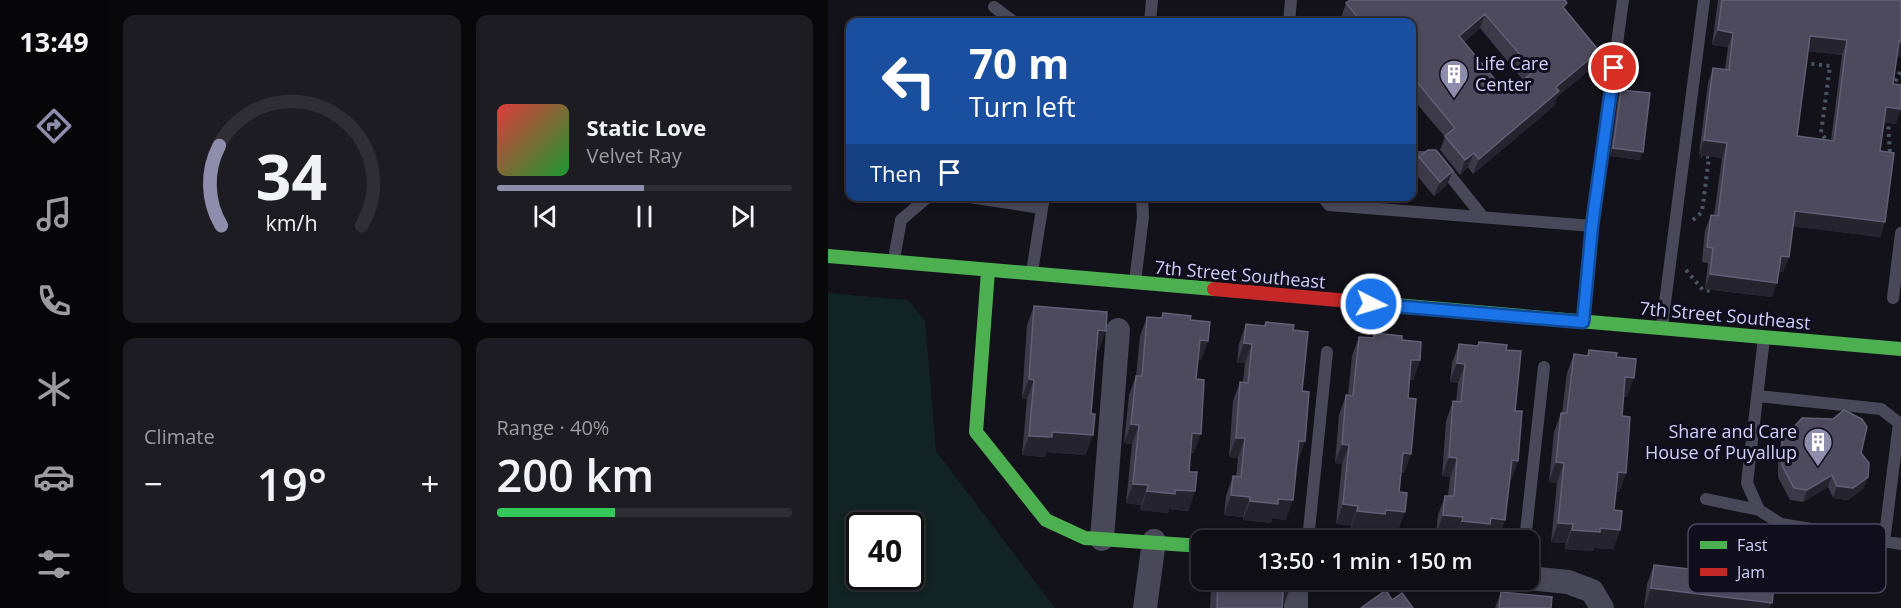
<!DOCTYPE html>
<html lang="en">
<head>
<meta charset="utf-8">
<style>
	body { margin:0; font-family:"Open Sans",sans-serif; background:#1c1c22; color:#f1f3f6; height:100vh; display:flex; flex-direction:column; font-size:22px; white-space:nowrap }
	* { box-sizing:border-box; margin:0 }
	p { font-size:20px; color:#9b9ca0 }
	.icon { flex:none; width:33px; height:33px; fill:none; stroke:currentColor; stroke-width:2; stroke-linecap:round; stroke-linejoin:round }
	.map { position:relative; flex:1; overflow:hidden }
	.drawer { display:flex; flex-direction:column; gap:15px; padding:15px; background:#08080b; width:720px }
	.drawer>* { flex:none }
	.banner { position:absolute; left:18px; top:18px; width:570px; height:183px; border-radius:12px; box-shadow:0 3px 9px #0003,0 0 0 2px #2e2e34; background:#1a4fa0; color:#fff; overflow:hidden }
	.speed { position:absolute; left:18px; top:512px; display:flex; gap:12px; font-size:30px; font-weight:700; text-align:center }
	.speed>* { display:grid; place-content:center; width:78px; height:78px; border-radius:50%; background:#0e0e14; box-shadow:0 3px 9px #0003,0 0 0 2px #2e2e34; line-height:1 }
	.speed .limit { border:3px solid #111; border-radius:9px; background:#fff; color:#111 }
	.pin { position:absolute; display:grid; place-items:center; width:51px; height:51px; color:#fff; margin:-26px; border:3px solid #fff; border-radius:50%; box-shadow:0 2px 6px #0007 }
	.me { position:absolute; width:66px; margin:-33px; rotate:95deg; stroke-linejoin:round; filter:drop-shadow(0 0 4px #0008) }
	.turn { display:flex; align-items:center; gap:21px; height:126px; padding:0 24px; font-size:27px }
	.turn .icon { width:78px; height:78px; stroke-width:2.5 }
	.turn b { display:block; font-size:42px; line-height:51px }
	.then { display:flex; align-items:center; height:57px; padding:0 24px; background:#0003; gap:12px; font-size:22px }
	.big { font-size:45px; font-weight:600; line-height:1.1 }
	.drawer .tile { flex:1; display:flex; flex-direction:column; justify-content:center; gap:9px; min-width:0; padding:0 21px; border-radius:12px; background:#1c1c22 }
	.drawer .dial { align-items:center; gap:0 }
	.dial svg { height:156px; overflow:visible; fill:none; stroke:#2e2e34; stroke-width:7; stroke-linecap:round; text-anchor:middle }
	.dial text { fill:#f1f3f6; stroke:none }
	.song { display:flex; align-items:center; gap:18px }
	.cover { width:72px; height:72px; border-radius:9px; background:linear-gradient(135deg,hsl(0 70% 55%),hsl(130 70% 35%)) }
	.played { height:6px; border-radius:3px; background:linear-gradient(90deg,#8f8dac 50%,#2e2e34 50%) }
	.keys { display:flex; justify-content:space-around; direction:ltr }
	.heat { display:flex; justify-content:space-between; align-items:center; font-size:33px; direction:ltr }
	.charge { height:9px; border-radius:4px; background:linear-gradient(90deg,#34c759 40%,#2e2e34 0) }
	.drawer .tiles { flex:1; display:grid; gap:15px; grid-template-columns:repeat(2,1fr) }
	.trip { position:absolute; left:363px; top:530px; width:348px; height:60px; border-radius:12px; background:#0e0e14; box-shadow:0 3px 9px #0003,0 0 0 2px #2e2e34; font-weight:600; line-height:60px; text-align:center }
	main { display:flex; flex:1; min-height:0 }
	.tab-bar { display:flex; flex-direction:column; width:108px; justify-content:space-around; align-items:center; background:#060608; color:#9b9ca0 }
	.tab-bar .icon { width:42px; height:42px }
	.tab-bar .selected { color:#8f8dac }
	.tab-bar b { font-size:27px; color:#f1f3f6 }
	.map>svg:first-child { display:block }
</style>
</head>
<body>
<main>
<nav class="tab-bar">
<b>13:49</b>
<svg class="icon selected" aria-label="directions" viewBox="0 0 24 24"><path d="M12 3l9 9-9 9-9-9zM9 14v-3h6M13 9l2 2-2 2"/></svg>
<svg class="icon" aria-label="music" viewBox="0 0 24 24"><path d="M9 18V5l10-2v13"/><circle cx="6" cy="18" r="3"/><circle cx="16" cy="16" r="3"/></svg>
<svg class="icon" aria-label="phone" viewBox="0 0 24 24"><path d="M5 4h4l2 5-3 2q2 4 5 5l2-3 5 2v4C11 20 4 13 5 4z"/></svg>
<svg class="icon" aria-label="climate" viewBox="0 0 24 24"><path d="M12 3v18M4 7l16 10M4 17L20 7"/></svg>
<svg class="icon" aria-label="car" viewBox="0 0 24 24"><path d="M5 17H2v-5l4-1 3-4h7l3 4 3 1v5h-3M9 17h6M6 11h13"/><circle cx="7" cy="17" r="2"/><circle cx="17" cy="17" r="2"/></svg>
<svg class="icon" aria-label="filters" viewBox="0 0 24 24"><path d="M4 7h16M4 17h16"/><circle cx="9" cy="7" r="2"/><circle cx="15" cy="17" r="2"/></svg>
</nav>
<section class="drawer">
<div class="tiles">
<div class="tile dial"><svg viewBox="0 0 100 80">
<path d="M14 69A42 42 0 1 1 86 69"/>
<path d="M14 69A42 42 0 0 1 13 28" stroke="#8f8dac"/>
<text x="50" y="56" font-size="32" font-weight="700">34</text>
<text x="50" y="72" font-size="11">km/h</text>
</svg></div>
<div class="tile">
<div class="song"><i class="cover"></i><div><b>Static Love</b><p>Velvet Ray</p></div></div>
<div class="played"></div>
<div class="keys"><svg class="icon" aria-label="previous" viewBox="0 0 24 24"><path d="M18 5L8 12l10 7zM5 5v14"/></svg><svg class="icon" aria-label="pause" viewBox="0 0 24 24"><path d="M8 5v14M16 5v14"/></svg><svg class="icon" aria-label="next" viewBox="0 0 24 24"><path d="M6 5l10 7-10 7zM19 5v14"/></svg></div>
</div>
<div class="tile"><p>Climate</p>
<div class="heat"><a>−</a><b class="big">19°</b><a>+</a></div>
</div>
<div class="tile"><p>Range · 40%</p><b class="big">200 km</b><div class="charge"></div></div>
</div>
</section>
<div class="map">
<svg width="1073" height="608" viewBox="0 0 1073 608">
	<rect width="100%" height="100%" fill="#13121a"/>
	<path fill="#122323" fill-rule="evenodd" d="M0,293L80,300L97,321L108,451L227,608H0ZM32,525H82V576H32Z"/>
	<g fill="none" stroke-linecap="round" stroke-linejoin="round">
		<path stroke="#495661" stroke-width="4" stroke-dasharray="3 4.5" stroke-linecap="butt" d="M976,63L1002,66L993,133L1000,142
			M1064,88L1073,70
			M1060,119L1062,156
			M865,220L874,212L881,157L873,156
			M858,270L875,290L885,291"/>
		<path stroke="#484859" stroke-width="12" d="M166,7L186,22
			M322,22L324,0
			M461,22L463,0
			M584,157H607L655,217
			M135,196L213,208
			M494,196L501,205L764,226L756,321
			M764,226L795,0
			M66,259L73,220L101,196
			M204,272L216,196
			M307,282L315,217L314,196
			M1065,298L1073,233
			M834,326L876,0
			M936,338L919,483L931,510L953,524L1073,544
			M930,396L1053,409L1071,423L1056,542
			M878,499L931,510
			M480,540L499,352
			M697,540L716,367"/>
		<path stroke="#484859" stroke-width="24" d="M274,539L290,330
			M700,578L740,582L764,591L774,608
			M317,608L326,541
			M468,608V579"/>
		<path stroke="#4caf50" stroke-width="14" d="M0,256L386,289
			M160,271L148,432L218,520L257,538L374,546
			M533,302L1073,349"/>
		<path stroke="#c62828" stroke-width="14" d="M386,289L533,302"/>
	</g>
	<path fill="#3c3a49" fill-rule="evenodd" d="M890,0H1073L1069,57L1065,84L1068,124L1056,122L1052,151L1057,222L1052,237L965,226L961,257L955,272H951L944,297L877,289L880,263L874,262L877,230L883,215H886L894,158L871,155L880,83L885,68L897,69L900,47L884,45ZM980,51L1014,55L1003,140L969,136Z
		M518,3L737,10L771,51L766,66L729,97L726,106L645,174L640,167L632,175L612,150L617,137L584,98V22H517L513,18ZM652,28L695,80L679,94L636,42Z
		M793,90L812,160L782,156L790,98Z
		M591,157L619,185L606,196L586,172Z
		M206,306L271,350H268L258,455L219,452L217,457L194,455L199,399L194,398L199,325Z
		M335,313L362,320L380,341L373,360H370L368,379L366,453H362L361,472L367,491L360,511L341,509L340,513L312,510L313,505L298,503L304,444L296,443L301,395L308,376L312,336L319,317L333,318Z
		M438,322L465,330L474,391L477,441L470,461H469L458,520L444,518L443,523L415,520V517L396,515L398,496L405,476L408,477L410,458L401,457L405,401L412,382H415L417,363H409L411,344L418,324L436,326Z
		M546,333L574,340L592,360L585,380L581,379L580,398L583,454L576,473H573L571,492L570,531L552,529L550,533L522,530L523,525L508,524L514,464L507,463L511,415L518,395H520L524,356L531,337L545,338Z
		M651,342L678,350L687,411L690,461L683,480H682L677,520L670,539L657,538L627,540L628,536L608,534L610,515L617,496H620L622,477L614,476L618,421L625,401L628,402L630,383L622,382L624,363L631,344L649,346Z
		M761,350L788,357L799,397H796L794,416L798,473L791,492L788,491L786,510L792,530L785,549L766,548L765,551L737,549L738,543L723,542L729,483L721,482L726,432L733,413H734L739,373L746,354L759,355Z
		M954,440L1033,453L1040,477L1035,489L1020,500L1005,498L1000,487L975,502L962,500L950,477V452Z
		M826,565L947,579L816,608L819,584Z
		M387,579H461L455,608H382L383,589Z
		M673,592L723,608H667Z"/>
	<path fill="#25232e" d="M657,14L652,28L625,51L631,36Z
		M890,30L905,33L900,47L884,45Z
		M982,36L1019,40L1014,55L976,51Z
		M1071,41L1073,42V57L1066,56Z
		M771,51L766,66L729,97L726,106L645,174L651,159L728,87Z
		M1058,107L1073,109L1068,124L1052,122Z
		M876,140L899,143L894,158L871,155Z
		M785,148L815,152L812,160L782,156Z
		M646,153L640,167L632,175L637,160Z
		M625,171L619,185L606,196L612,182Z
		M967,211L1057,222L1052,237L962,226Z
		M953,256L961,257L955,272L947,271Z
		M882,274L949,283L944,297L877,289Z
		M270,330L278,331L271,350H263Z
		M372,340L380,341L373,360L365,359Z
		M416,343L424,344L417,363H409Z
		M583,360H592L585,380L576,379Z
		M629,363L637,364L630,383L622,382Z
		M797,377L806,378L799,397L790,396Z
		M201,379L206,380L199,399L194,398Z
		M303,424L311,425L304,444L296,443Z
		M224,432L265,435L258,455L219,452L217,457L194,455L201,436Z
		M364,433L373,434L366,453L357,452Z
		M408,438H417L410,458L401,457Z
		M471,441H477L470,461L464,460Z
		M514,444L521,445L514,464L507,463Z
		M575,453L583,454L576,473L568,472Z
		M621,457L629,458L622,477L614,476Z
		M684,460L690,461L683,480L677,479Z
		M728,462L736,463L729,483L721,482Z
		M790,472L798,473L791,492L783,491Z
		M1004,475L1000,487L975,502L979,490Z
		M1040,477L1035,489L1020,500L1005,498L1009,486Z
		M305,484L320,485L313,505L298,503Z
		M347,490L367,491L360,511L341,509L340,513L312,510L319,491Z
		M403,495L422,497L415,517L396,515Z
		M450,499L465,500L458,520L444,518L443,523L415,520L422,501Z
		M515,504L530,506L523,525L508,524Z
		M558,510L577,512L570,531L552,529L550,533L522,530L529,511Z
		M615,515L635,517L628,536L608,534Z
		M663,518L677,520L670,539L657,538L656,540H627L634,521Z
		M730,523L745,524L738,543L723,542Z
		M772,528L792,530L785,549L766,548L765,551L737,549L744,530Z
		M823,588L944,603L942,608H816Z
		M455,591H461L455,608H449Z"/>
	<path fill="#4c4a5c" stroke="#615f75" stroke-width="1.5" fill-rule="evenodd" d="M522,0H737L739,3L735,7L771,51L728,87L731,91L651,159L646,153L637,160L617,136L627,128L584,76V22H527L531,19L518,3ZM657,14L706,71L679,94L631,36Z
		M894,0H1073V42L1071,41L1065,84L1073,85V109L1058,107L1052,151L1066,153L1057,222L967,211L961,257L953,256L949,283L882,274L885,248L879,247L883,215L890,216L899,143L876,140L885,68L901,70L905,33L890,30ZM982,36L1019,40L1006,141L969,136Z
		M793,90L822,93L815,152L785,148Z
		M600,150H608L625,171L612,182L591,157Z
		M206,306L279,312L278,331L270,330L263,414H267L265,435L224,432V437L201,436L206,380L201,379Z
		M335,313L363,316L362,320L382,322L380,341L372,340L368,379L376,380L373,434L364,433L361,472H369L367,491L347,490V494L319,491L320,485L305,484L311,425L303,424L308,376H314L319,317L334,318Z
		M438,322L466,325L465,330L480,332L474,391L481,392L477,441H471L465,500L450,499V504L422,501V497L403,495L405,476L413,477L417,438H408L412,382L420,383L424,344L416,343L418,324L437,326Z
		M546,333L574,336V340L593,342L592,360H583L580,398L588,399L583,454L575,453L571,492L579,493L577,512L558,510L557,514L529,511L530,506L515,504L521,445L514,444L518,395L525,396L531,337L546,338Z
		M651,342L679,345L678,350L693,351L687,411H694L690,461L684,460L677,520L663,518L662,524L634,521L635,517L615,515L617,496H626L629,458L621,457L625,401L633,402L637,364L629,363L631,344L650,346Z
		M761,350L789,353L788,357L808,359L806,378L797,377L794,416L802,417L798,473L790,472L786,510L794,511L792,530L772,528V532L744,530L745,524L730,523L736,463L728,462L733,413H739L746,354L760,356Z
		M1016,410L1034,419L1039,427L1033,453L1041,463L1040,477L1025,488L1009,486L1004,475L979,490L966,488L954,465V440L974,418L1005,419Z
		M826,565L947,579L944,603L823,588Z
		M390,579H461V591H455L454,608H389Z
		M558,590L564,600L574,593L585,608H533Z
		M673,592L724,597L723,608H671Z"/>
	<g fill="none" stroke-linecap="round" stroke-linejoin="round">
		<g stroke="#114b97" stroke-width="15">
			<path id="route" d="M543,304L755,322L764,226L786,68"/>
		</g>
		<use href="#route" stroke="#1a73e8" stroke-width="10"/>
	</g>
	<defs>
		<g id="building-pin" transform="scale(1.5)"><path d="M0 17L-7.5 6A9.5 9.5 0 1 1 7.5 6Z" fill="#8f8dac" stroke="#100e1d"/><path d="M-4-6H4V6H1V3H-1V6H-4ZM-2.5-4.3h1.7v1.8h-1.7ZM.8-4.3h1.7v1.8H.8ZM-2.5-1h1.7V.8h-1.7ZM.8-1h1.7V.8H.8Z" fill="#fff"/></g>
	</defs>
	<g fill-rule="evenodd">
		<use href="#building-pin" x="626" y="74"/>
		<use href="#building-pin" x="990" y="442"/>
	</g>
	<g text-anchor="middle" stroke-width="6" stroke-linejoin="round" paint-order="stroke">
		<g font-size="18" fill="#d2cffa" stroke="#100e1d" text-anchor="start">
			<text x="647" y="70">Life Care<tspan x="647" dy="21">Center</tspan></text>
			<text x="969" y="438" text-anchor="end">Share and Care<tspan x="969" dy="21">House of Puyallup</tspan></text>
		</g>
		<g font-size="18" fill="#d2cffa" stroke="#100e1d">
			<text transform="translate(412 275) rotate(5)" y="6">7th Street Southeast</text>
			<text transform="translate(897 316) rotate(5)" y="6">7th Street Southeast</text>
		</g>
	</g>
	<rect x="860" y="524" width="198" height="69" rx="9" fill="#100e1d" stroke="#4a485f" stroke-width="1.5"/>
	<rect x="872" y="541" width="27" height="8" fill="#4caf50"/>
	<rect x="872" y="568" width="27" height="8" fill="#c62828"/>
	<g font-size="16" fill="#d2cffa">
		<text x="909" y="551">Fast</text>
		<text x="909" y="578">Jam</text>
	</g>
</svg>
<div class="speed"><div class="limit">40</div></div>
<div class="pin" style="left:786px;top:68px;background:#d93025"><svg class="icon" aria-label="arrive" viewBox="0 0 24 24"><path d="M6 21V4h12l-3 4 3 4H6"/></svg></div>
<svg class="me" style="left:543px;top:304px" viewBox="-20 -20 40 40"><circle r="17" fill="#1a73e8" stroke="#fff" stroke-width="3"/><path d="M0-11L8 9 0 5-8 9z" fill="#fff"/></svg>
<div class="trip">13:50 · 1 min · 150 m</div>
<div class="banner">
<div class="turn"><svg class="icon" aria-label="left" viewBox="0 0 24 24"><path d="M17 20v-9H6M10 6l-5 5 5 5"/></svg><div><b>70 m</b>Turn left</div></div>
<div class="then">Then<svg class="icon" aria-label="arrive" viewBox="0 0 24 24"><path d="M6 21V4h12l-3 4 3 4H6"/></svg></div>
</div>
</div>
</main>
</body>
</html>
